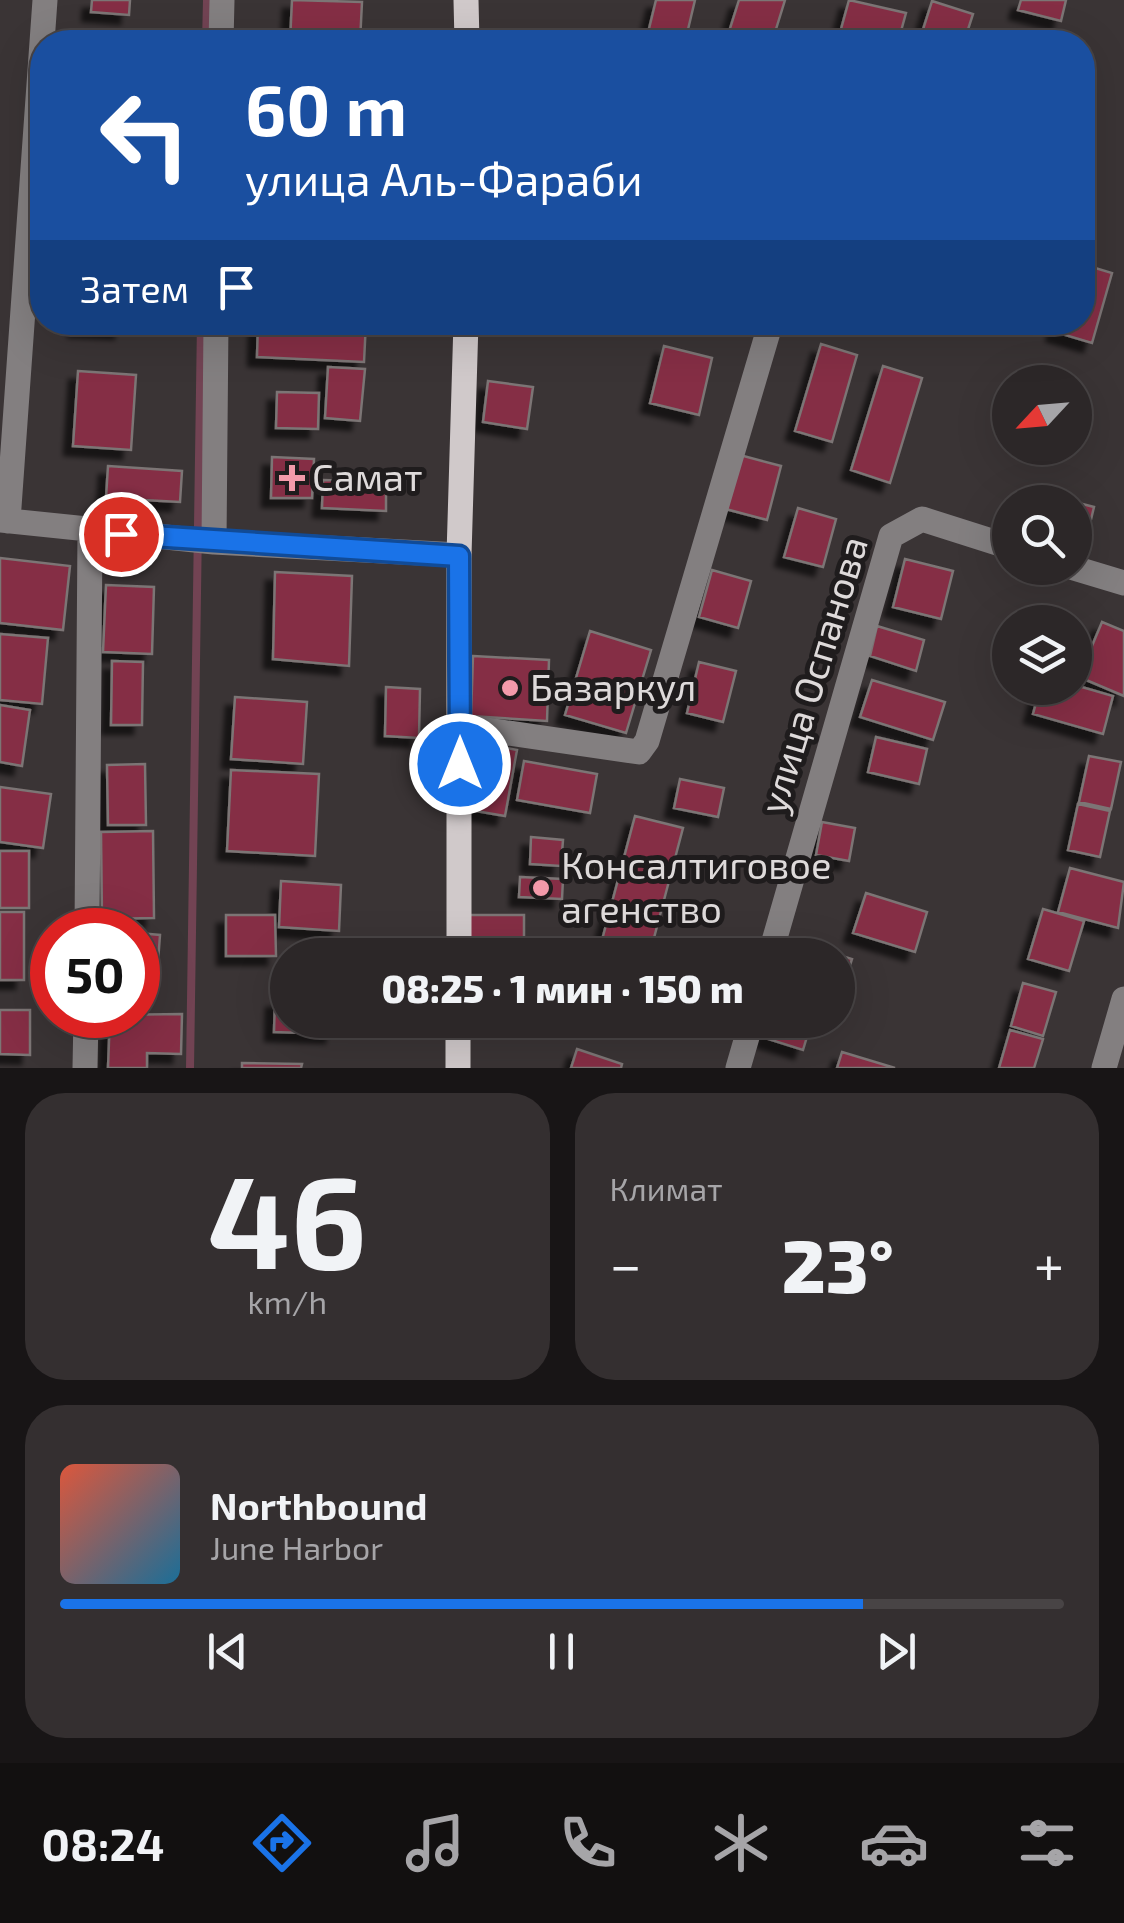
<!DOCTYPE html>
<html lang="ru">
<head>
<meta charset="utf-8">
<style>
	body { margin:0; font-family:"Exo 2",sans-serif; background:#342f30; color:#f1f3f6; height:100vh; display:flex; flex-direction:column; font-size:38px; white-space:nowrap }
	* { box-sizing:border-box; margin:0 }
	p { font-size:32px; color:#a6a5a8 }
	.icon { flex:none; width:55px; height:55px; fill:none; stroke:currentColor; stroke-width:2; stroke-linecap:round; stroke-linejoin:round }
	.map { position:relative; height:1068px; overflow:hidden }
	.drawer { display:flex; flex-direction:column; gap:25px; padding:25px; background:#181516; flex:1 }
	.drawer>* { flex:none }
	.top-card { position:absolute; left:30px; top:30px; width:1065px; height:305px; border-radius:40px; box-shadow:0 10px 40px #0002,0 0 0 2px #484445; background:#1a4fa0; color:#fff; overflow:hidden }
	.needle { width:65px; rotate:244deg }
	.controls { position:absolute; left:992px; top:365px; display:grid; gap:20px }
	.controls a { display:grid; place-items:center; width:100px; height:100px; border-radius:50%; background:#2c2728; box-shadow:0 10px 40px #0002,0 0 0 2px #484445; font-size:50px }
	.speed { position:absolute; left:30px; top:908px; display:flex; gap:20px; font-size:50px; font-weight:700; text-align:center }
	.speed>* { display:grid; place-content:center; width:130px; height:130px; border-radius:50%; background:#2c2728; box-shadow:0 10px 40px #0002,0 0 0 2px #484445; line-height:1 }
	.speed .limit { border:15px solid #d22; background:#fff; color:#111 }
	.pin { position:absolute; display:grid; place-items:center; width:85px; height:85px; color:#fff; margin:-42px; border:5px solid #fff; border-radius:50%; box-shadow:0 2px 10px #0007 }
	.me { position:absolute; width:110px; margin:-55px; rotate:0deg; stroke-linejoin:round; filter:drop-shadow(0 0 8px #0008) }
	.turn { display:flex; align-items:center; gap:35px; height:210px; padding:0 50px; font-size:45px }
	.turn .icon { width:130px; height:130px; stroke-width:2.5 }
	.turn b { display:block; font-size:70px; line-height:85px }
	.then { display:flex; align-items:center; height:95px; padding:0 50px; background:#0003; gap:20px; font-size:38px }
	.big { font-size:75px; font-weight:800; line-height:1.1 }
	.drawer .card { flex:1; display:flex; flex-direction:column; justify-content:center; gap:15px; min-width:0; padding:0 35px; border-radius:40px; background:#342f30 }
	.drawer .dial { align-items:center; gap:0 }
	.dial b { font-size:130px; line-height:1 }
	.song { display:flex; align-items:center; gap:30px }
	.cover { width:120px; height:120px; border-radius:15px; background:linear-gradient(135deg,hsl(10 70% 55%),hsl(200 70% 35%)) }
	.played { height:10px; border-radius:5px; background:linear-gradient(90deg,#1a73e8 80%,#484445 80%) }
	.keys { display:flex; justify-content:space-around; direction:ltr }
	.heat { display:flex; justify-content:space-between; align-items:center; font-size:55px; direction:ltr }
	.drawer .tiles { flex:1; display:grid; gap:25px; grid-template-columns:1fr 1fr }
	.card:last-child { grid-column:span 2 }
	.trip { position:absolute; left:270px; top:938px; width:585px; height:100px; border-radius:50px; background:#2c2728; box-shadow:0 10px 40px #0002,0 0 0 2px #484445; font-weight:800; line-height:100px; text-align:center }
	.menu { display:flex; height:160px; justify-content:space-around; align-items:center; background:#121010; color:#a6a5a8 }
	.menu .icon { width:70px; height:70px }
	.menu .current { color:#1a73e8 }
	.menu b { font-size:45px; color:#f1f3f6 }
	.map>svg:first-child { display:block }
</style>
</head>
<body>
<div class="map">
<svg width="1124" height="1068" viewBox="0 0 1124 1068">
	<defs>
		<filter id="shadow"><feDropShadow dx="-9" dy="9" stdDeviation="2.5" flood-color="#0009"/></filter>
	</defs>
	<rect width="100%" height="100%" fill="#3a3435"/>
	<g fill="none" stroke-linecap="round" stroke-linejoin="round">
		<path stroke="#724353" stroke-width="8" d="M206,42L207,0
			M190,1068L201,322"/>
	</g>
	<path fill="#852e44" stroke="#7b7474" stroke-width="2.5" filter="url(#shadow)" d="M92,0H130L129,15L91,12Z
		M292,0L362,2L360,42H290Z
		M656,0H695L685,42L646,41Z
		M739,0H785L772,42H751L728,35Z
		M849,0L906,13L898,42L838,40Z
		M1021,0H1066L1061,21L1018,10Z
		M932,1L973,14L964,42H919Z
		M1082,264L1112,273L1092,343L1055,332L1058,322H1082Z
		M77,322H123V330L77,328Z
		M258,322H366L364,362L257,357Z
		M821,344L857,355L832,442L795,431Z
		M664,346L712,358L699,415L650,403Z
		M883,366L922,378L890,483L851,470Z
		M328,367L365,369L360,421L325,418Z
		M78,371L136,375L131,450L73,446Z
		M488,381L533,387L527,429L483,422Z
		M277,392L319,393L318,429L276,428Z
		M736,454L781,466L767,520L722,508Z
		M272,457L314,459L312,498H271Z
		M108,466L182,471L180,502L106,498Z
		M323,480L386,482V511L322,508Z
		M1051,496L1094,507L1088,532L1075,529V502H1050Z
		M798,508L836,519L823,567L784,557Z
		M0,558L70,566L63,630L0,623Z
		M905,559L953,571L941,619L893,607Z
		M712,570L751,581L738,628L699,617Z
		M275,572L352,576L349,666L273,659Z
		M106,585L154,587L152,654L103,652Z
		M1102,622L1124,631V696L1079,677Z
		M877,626L924,640L916,671L870,656Z
		M590,631L651,650L626,733L565,715Z
		M0,634L48,638L42,704L0,700Z
		M473,656L549,660L547,721L471,716Z
		M112,661L143,662L142,725H111Z
		M699,662L736,671L723,722L687,713Z
		M872,680L945,702L933,740L860,717Z
		M1075,685L1113,696L1103,734L1033,714L1040,688Z
		M386,687L420,689L419,738L385,736Z
		M235,697L307,702L303,764L231,759Z
		M0,705L30,710L22,766L0,762Z
		M876,737L927,749L919,784L868,772Z
		M481,743L517,750L505,816L470,810Z
		M1089,756L1121,762L1111,809L1079,802Z
		M524,761L597,774L590,813L517,800Z
		M145,764L146,825H108L107,765Z
		M231,770L319,774L315,856L227,851Z
		M680,779L724,788L718,817L674,808Z
		M0,787L51,794L43,848L0,842Z
		M1078,804L1110,811L1100,857L1068,850Z
		M635,816L683,828L650,953L602,940Z
		M822,822L855,828L849,861L816,855Z
		M153,831L154,918L102,919L101,832Z
		M531,837L563,840L561,866L530,864Z
		M0,851H29V908H0Z
		M1070,868L1124,882L1118,928L1058,912Z
		M520,877L563,879L562,899L519,897Z
		M281,881L341,885L339,931L279,927Z
		M866,893L927,912L915,952L853,933Z
		M1043,909L1084,921L1069,971L1028,959Z
		M0,912H24V980H0Z
		M226,915H275L276,956H226Z
		M461,915H524V955H461Z
		M138,933L160,935L158,962L138,960Z
		M793,941L852,959L842,990L838,988V955H789Z
		M1023,983L1056,992L1043,1036L1011,1026Z
		M275,999H288V1020H335L334,1034L274,1032Z
		M0,1010H30V1055L0,1054Z
		M182,1014L181,1054L147,1053V1068H108L110,1015Z
		M770,1020H812L803,1050L765,1038Z
		M1010,1030L1043,1039L1034,1068H999Z
		M577,1049L622,1064L621,1068H571Z
		M842,1052L895,1068H837Z
		M242,1063L302,1064L301,1068H242Z"/>
	<g fill="none" stroke-linecap="round" stroke-linejoin="round">
		<path stroke="#837f80" stroke-width="25" d="M221,42L222,0
			M0,520L214,542L459,555
			M8,521L45,0
			M214,542L216,322
			M1074,568L1124,583
			M460,726L639,752L647,741L771,322
			M87,930L90,531
			M770,955L891,536L922,519L1010,547
			M85,1068L86,1015
			M738,1068L752,1020
			M1104,1068L1124,999"/>
		<path stroke="#d0c9ca" stroke-width="25" d="M466,0L467,42
			M459,955V555L466,322
			M458,1068V1020"/>
	</g>
	<g fill="none" stroke-linecap="round" stroke-linejoin="round">
		<g stroke="#114b97" stroke-width="25">
			<path id="route" d="M121,534L459,556L460,764"/>
		</g>
		<use href="#route" stroke="#1a73e8" stroke-width="18"/>
	</g>
	<g fill="#f39aaa" stroke="#1f1c1d" stroke-width="4">
		<path d="M287 463h10v10h10v10h-10v10h-10v-10h-10v-10h10z"/>
		<circle cx="510" cy="688" r="10"/>
		<circle cx="541" cy="888" r="10"/>
	</g>
	<g text-anchor="middle" stroke-width="10" stroke-linejoin="round" paint-order="stroke">
		<g font-size="38" fill="#dedada" stroke="#1f1c1d" text-anchor="start">
			<text x="312" y="491">Самат</text>
			<text x="530" y="701">Базаркул</text>
			<text x="561" y="879">Консалтиговое<tspan x="561" dy="44">агенство</tspan></text>
		</g>
		<g font-size="38" fill="#dedada" stroke="#1f1c1d">
			<text transform="translate(814 675) rotate(-73)" y="13">улица Оспанова</text>
		</g>
	</g>
</svg>
<div class="controls">
<a><svg class="needle" viewBox="-14 -14 28 28"><path d="M0-13l5 13h-10z" fill="#e53935"/><path d="M0 13l5-13h-10z" fill="#a6a5a8"/></svg></a>
<a><svg class="icon" aria-label="search" viewBox="0 0 24 24"><circle cx="10" cy="10" r="6"/><path d="M15 15l6 6"/></svg></a>
<a><svg class="icon" aria-label="layers" viewBox="0 0 24 24"><path d="M12 4l9 5-9 5-9-5zM3 14l9 5 9-5"/></svg></a>
</div>
<div class="speed"><div class="limit">50</div></div>
<div class="pin" style="left:121px;top:534px;background:#d93025"><svg class="icon" aria-label="arrive" viewBox="0 0 24 24"><path d="M6 21V4h12l-3 4 3 4H6"/></svg></div>
<svg class="me" style="left:460px;top:764px" viewBox="-20 -20 40 40"><circle r="17" fill="#1a73e8" stroke="#fff" stroke-width="3"/><path d="M0-11L8 9 0 5-8 9z" fill="#fff"/></svg>
<div class="trip">08:25 · 1 мин · 150 m</div>
<div class="top-card">
<div class="turn"><svg class="icon" aria-label="left" viewBox="0 0 24 24"><path d="M17 20v-9H6M10 6l-5 5 5 5"/></svg><div><b>60 m</b>улица Аль-Фараби</div></div>
<div class="then">Затем<svg class="icon" aria-label="arrive" viewBox="0 0 24 24"><path d="M6 21V4h12l-3 4 3 4H6"/></svg></div>
</div>
</div>
<section class="drawer">
<div class="tiles">
<div class="card dial"><b>46</b><p>km/h</p></div>
<div class="card"><p>Климат</p>
<div class="heat"><a>−</a><b class="big">23°</b><a>+</a></div>
</div>
<div class="card">
<div class="song"><i class="cover"></i><div><b>Northbound</b><p>June Harbor</p></div></div>
<div class="played"></div>
<div class="keys"><svg class="icon" aria-label="previous" viewBox="0 0 24 24"><path d="M18 5L8 12l10 7zM5 5v14"/></svg><svg class="icon" aria-label="pause" viewBox="0 0 24 24"><path d="M8 5v14M16 5v14"/></svg><svg class="icon" aria-label="next" viewBox="0 0 24 24"><path d="M6 5l10 7-10 7zM19 5v14"/></svg></div>
</div>
</div>
</section>
<nav class="menu">
<b>08:24</b>
<svg class="icon current" aria-label="directions" viewBox="0 0 24 24"><path d="M12 3l9 9-9 9-9-9zM9 14v-3h6M13 9l2 2-2 2"/></svg>
<svg class="icon" aria-label="music" viewBox="0 0 24 24"><path d="M9 18V5l10-2v13"/><circle cx="6" cy="18" r="3"/><circle cx="16" cy="16" r="3"/></svg>
<svg class="icon" aria-label="phone" viewBox="0 0 24 24"><path d="M5 4h4l2 5-3 2q2 4 5 5l2-3 5 2v4C11 20 4 13 5 4z"/></svg>
<svg class="icon" aria-label="climate" viewBox="0 0 24 24"><path d="M12 3v18M4 7l16 10M4 17L20 7"/></svg>
<svg class="icon" aria-label="car" viewBox="0 0 24 24"><path d="M5 17H2v-5l4-1 3-4h7l3 4 3 1v5h-3M9 17h6M6 11h13"/><circle cx="7" cy="17" r="2"/><circle cx="17" cy="17" r="2"/></svg>
<svg class="icon" aria-label="filters" viewBox="0 0 24 24"><path d="M4 7h16M4 17h16"/><circle cx="9" cy="7" r="2"/><circle cx="15" cy="17" r="2"/></svg>
</nav>
</body>
</html>
